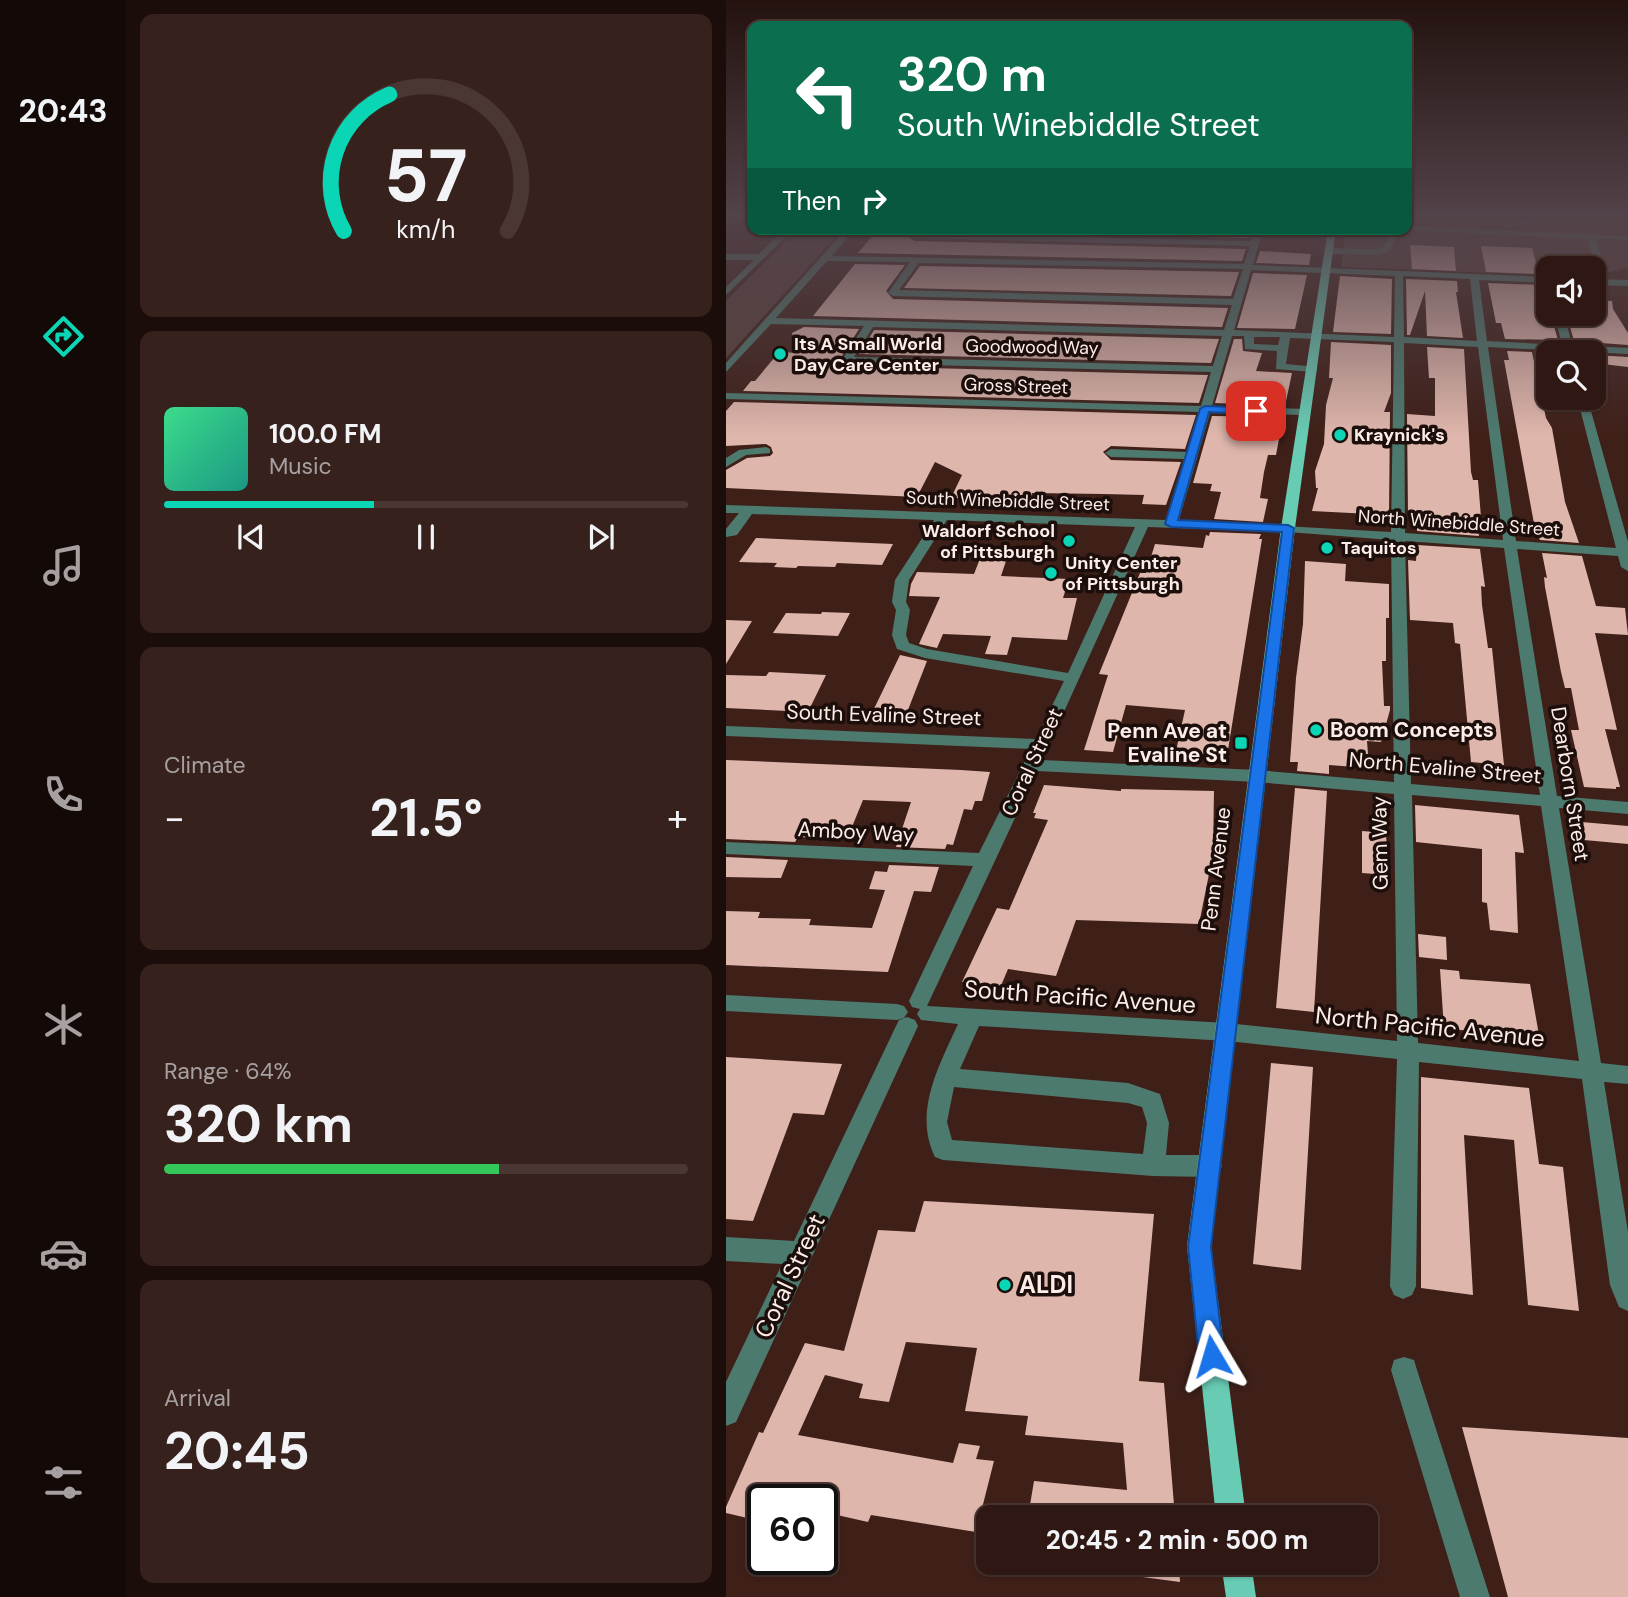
<!DOCTYPE html>
<html lang="en">
<head>
<meta charset="utf-8">
<style>
	body { margin:0; font-family:"DM Sans",sans-serif; background:#37211c; color:#f1f3f6; height:100vh; display:flex; flex-direction:column; font-size:26px; white-space:nowrap }
	* { box-sizing:border-box; margin:0 }
	p { font-size:23px; color:#a7a0a0 }
	.icon { flex:none; width:38px; height:38px; fill:none; stroke:currentColor; stroke-width:2; stroke-linecap:round; stroke-linejoin:round }
	.map { position:relative; flex:1; overflow:hidden }
	.panel { display:flex; flex-direction:column; gap:14px; padding:14px; background:#1a0d0a; width:600px }
	.panel>* { flex:none }
	.guide { position:absolute; left:21px; top:21px; width:665px; height:214px; border-radius:14px; box-shadow:0 2px 5px #0004,0 0 0 2px #4a3733; background:#0b6e4f; color:#fff; overflow:hidden }
	.fabs { position:absolute; left:810px; top:256px; display:grid; gap:14px }
	.fabs a { display:grid; place-items:center; width:70px; height:70px; border-radius:14px; background:#2f1813; box-shadow:0 2px 5px #0004,0 0 0 2px #4a3733; font-size:35px }
	.speed { position:absolute; left:21px; top:1484px; display:flex; gap:14px; font-size:35px; font-weight:700; text-align:center }
	.speed>* { display:grid; place-content:center; width:91px; height:91px; border-radius:50%; background:#2f1813; box-shadow:0 2px 5px #0004,0 0 0 2px #4a3733; line-height:1 }
	.speed .limit { border:4px solid #111; border-radius:10px; background:#fff; color:#111 }
	.pin { position:absolute; display:grid; place-items:center; width:60px; height:60px; color:#fff; margin:-30px; border-radius:14px; box-shadow:0 4px 10px #0006 }
	.me { position:absolute; width:77px; margin:-38px; rotate:353deg; stroke-linejoin:round; filter:drop-shadow(0 0 5px #0008) }
	.turn { display:flex; align-items:center; gap:24px; height:147px; padding:0 35px; font-size:32px }
	.turn .icon { width:91px; height:91px; stroke-width:2.5 }
	.turn b { display:block; font-size:49px; line-height:60px }
	.then { display:flex; align-items:center; height:66px; padding:0 35px; background:#0003; gap:14px; font-size:26px }
	.big { font-size:52px; font-weight:700; line-height:1.1 }
	.panel .tile { flex:1; display:flex; flex-direction:column; justify-content:center; gap:10px; min-width:0; padding:0 24px; border-radius:14px; background:#37211c }
	.panel .dial { align-items:center; gap:0 }
	.dial svg { height:182px; overflow:visible; fill:none; stroke:#4a3733; stroke-width:7; stroke-linecap:round; text-anchor:middle }
	.dial text { fill:#f1f3f6; stroke:none }
	.song { display:flex; align-items:center; gap:21px }
	.cover { width:84px; height:84px; border-radius:10px; background:linear-gradient(135deg,hsl(150 70% 55%),hsl(170 70% 35%)) }
	.played { height:7px; border-radius:4px; background:linear-gradient(90deg,#0ad5b5 40%,#4a3733 40%) }
	.keys { display:flex; justify-content:space-around; direction:ltr }
	.heat { display:flex; justify-content:space-between; align-items:center; font-size:38px; direction:ltr }
	.charge { height:10px; border-radius:5px; background:linear-gradient(90deg,#34c759 64%,#4a3733 0) }
	.trip { position:absolute; left:250px; top:1505px; width:402px; height:70px; border-radius:14px; background:#2f1813; box-shadow:0 2px 5px #0004,0 0 0 2px #4a3733; font-weight:700; line-height:70px; text-align:center }
	main { display:flex; flex:1; min-height:0 }
	.dock { display:flex; flex-direction:column; width:126px; justify-content:space-around; align-items:center; background:#130a08; color:#a7a0a0 }
	.dock .icon { width:49px; height:49px }
	.dock .selected { color:#0ad5b5 }
	.dock b { font-size:32px; color:#f1f3f6 }
	.map>svg:first-child { display:block }
</style>
</head>
<body>
<main>
<nav class="dock">
<b>20:43</b>
<svg class="icon selected" aria-label="directions" viewBox="0 0 24 24"><path d="M12 3l9 9-9 9-9-9zM9 14v-3h6M13 9l2 2-2 2"/></svg>
<svg class="icon" aria-label="music" viewBox="0 0 24 24"><path d="M9 18V5l10-2v13"/><circle cx="6" cy="18" r="3"/><circle cx="16" cy="16" r="3"/></svg>
<svg class="icon" aria-label="phone" viewBox="0 0 24 24"><path d="M5 4h4l2 5-3 2q2 4 5 5l2-3 5 2v4C11 20 4 13 5 4z"/></svg>
<svg class="icon" aria-label="climate" viewBox="0 0 24 24"><path d="M12 3v18M4 7l16 10M4 17L20 7"/></svg>
<svg class="icon" aria-label="car" viewBox="0 0 24 24"><path d="M5 17H2v-5l4-1 3-4h7l3 4 3 1v5h-3M9 17h6M6 11h13"/><circle cx="7" cy="17" r="2"/><circle cx="17" cy="17" r="2"/></svg>
<svg class="icon" aria-label="filters" viewBox="0 0 24 24"><path d="M4 7h16M4 17h16"/><circle cx="9" cy="7" r="2"/><circle cx="15" cy="17" r="2"/></svg>
</nav>
<section class="panel">
<div class="tile dial"><svg viewBox="0 0 100 80">
<path d="M14 69A42 42 0 1 1 86 69"/>
<path d="M14 69A42 42 0 0 1 34 9" stroke="#0ad5b5"/>
<text x="50" y="56" font-size="32" font-weight="700">57</text>
<text x="50" y="72" font-size="11">km/h</text>
</svg></div>
<div class="tile">
<div class="song"><i class="cover"></i><div><b>100.0 FM</b><p>Music</p></div></div>
<div class="played"></div>
<div class="keys"><svg class="icon" aria-label="previous" viewBox="0 0 24 24"><path d="M18 5L8 12l10 7zM5 5v14"/></svg><svg class="icon" aria-label="pause" viewBox="0 0 24 24"><path d="M8 5v14M16 5v14"/></svg><svg class="icon" aria-label="next" viewBox="0 0 24 24"><path d="M6 5l10 7-10 7zM19 5v14"/></svg></div>
</div>
<div class="tile"><p>Climate</p>
<div class="heat"><a>−</a><b class="big">21.5°</b><a>+</a></div>
</div>
<div class="tile"><p>Range · 64%</p><b class="big">320 km</b><div class="charge"></div></div>
<div class="tile"><p>Arrival</p><b class="big">20:45</b></div>
</section>
<div class="map">
<svg width="902" height="1597" viewBox="0 0 902 1597">
	<rect width="100%" height="100%" fill="#3f2019"/>
	<path fill="#59413b" d="M681,212H902V268L868,275V268H822V275L615,267L620,229H681Z
		M72,229H117L0,358V301Z"/>
	<path fill="#dfb6ac" d="M152,229L224,232H188L183,237L189,241L520,249L516,261L132,253Z
		M275,229H526L523,238L273,233Z
		M684,245L728,247L730,271L686,269Z
		M755,246L806,248L813,274L760,272Z
		M534,251L585,254L583,265L530,263Z
		M129,264L179,265L160,291L167,299L502,308L496,327L87,316Z
		M194,266L513,272L505,296L178,288Z
		M527,273L581,275L569,329L511,328Z
		M614,276L666,279L665,334L607,332Z
		M680,279L731,281L732,292H730L737,338L701,336L699,291L684,335H681Z
		M762,283L816,285L832,340L779,339L775,323H770Z
		M868,300L886,301L887,309L902,333V345L848,341L843,323L871,325Z
		M78,327L133,329L114,359L121,366L482,375L473,403L17,391L25,381H29L53,352L72,353L66,333Z
		M148,330L493,339L485,363L133,354Z
		M508,339H516L517,351L536,353L530,371L566,373L559,406L489,403Z
		M605,342L665,345V393L658,412H664L663,515L586,511L592,488H590L589,471L598,444L600,405L607,378H603Z
		M701,347L738,349L745,472L747,480H752L756,530H752L753,536L691,531V517L682,516L681,414L709,416V378H703Z
		M781,351L806,352L820,418L826,428L839,502L853,543L814,540L809,529L778,360H783Z
		M868,355L902,357V367L868,363Z
		M8,402L470,415L459,449L385,446L377,452L385,460L455,462L440,505L416,504L418,495L378,494L306,493L305,497L267,495L265,499L225,498L236,475L209,462L191,497L0,488V470L21,458L44,456L47,453L45,447L40,444L0,446V411Z
		M486,416L557,417L550,455H542L538,472L534,498L542,499L537,522L488,519L495,492L484,491L486,484L467,483Z
		M484,532L535,534L533,539H536L501,756L450,751L459,710L400,705L387,752L358,750L382,675L373,674L414,573H420L429,544L477,548L480,535L483,536Z
		M30,538L98,541L167,544L156,565L111,563L109,567L72,566L70,568L48,567L51,563L13,562Z
		M691,545L754,549L759,587L755,586L756,605L762,648H766L778,765L745,762L734,644L729,643L727,623L684,620L682,560L690,561Z
		M257,551L283,552L275,576L343,579L337,598H351L341,640L286,637L281,655L259,654L265,636L217,634L211,648L193,644L214,597L183,596L185,584L191,572L248,574Z
		M816,553L856,556L870,606L899,608L902,635L869,633L891,730L879,729L894,787H890V789L858,787L845,730H853L845,688H839L835,672L819,587L818,577L821,578Z
		M579,561L620,564L619,581L663,584V618H660V661H656L658,706H664V710L655,742L641,741L642,754L631,753L629,767L603,765V774L571,771L572,762H564L570,678L577,624Z
		M96,612L124,613L112,636L47,633L60,613L95,614Z
		M0,620L26,621L0,664Z
		M174,655L201,661L180,715L146,713Z
		M43,672L63,673L100,675L82,712L0,708V675L40,676Z
		M0,760L235,770L264,772L256,801H249L246,810L238,809L227,845L221,844L219,849L170,847L185,802L137,800L121,839L72,837L69,842L0,839Z
		M318,785L395,791V789L488,791L487,854L473,924L350,920L330,976L282,969L274,988L236,982L271,908L283,910L322,820L308,818L310,813H307Z
		M569,788L601,791L588,1012L550,1008Z
		M689,805L793,815L798,853L789,852L792,933L764,930L761,903L756,902V849L690,842Z
		M855,822L902,826V844L858,840Z
		M636,831L660,833L662,875L636,873Z
		M0,857L62,860L55,878L0,877Z
		M163,865L213,867L205,892L188,891L162,972L0,965V911L34,912L32,918L85,919L83,925L146,928L159,890L143,889L149,871L161,872Z
		M692,934L720,937L721,960L693,957Z
		M714,969L733,971L734,979L804,984L813,1035L718,1029Z
		M0,1057L116,1064L98,1115L67,1113L27,1221L0,1219Z
		M545,1063L587,1067L575,1270L527,1264Z
		M695,1077L803,1088L813,1164L837,1167L853,1311L802,1305L788,1140L738,1135L747,1295L695,1288Z
		M198,1201L428,1214L413,1381L438,1383L449,1517H302L308,1481L401,1490L397,1443L299,1435L302,1416L239,1411L251,1348L180,1342L163,1402L133,1398L137,1384L99,1375L72,1435L227,1463L233,1443L254,1446L250,1459L268,1461L250,1532L145,1515L142,1522L102,1513L107,1500H37L30,1520L0,1513V1507L33,1432L37,1433L79,1343L118,1351L152,1230L189,1232Z
		M736,1427L902,1438V1597H782Z
		M395,1563H453L454,1582L394,1574Z"/>
	<g fill="none" stroke-linecap="round" stroke-linejoin="round">
		<path fill="#4d7a6f" fill-rule="evenodd" d="M0,212L26,213V217L0,216Z
			M763,212H802L809,215L805,217Z
			M834,212H852L779,228L775,226Z
			M681,226L902,236V240L870,239L877,267L830,266L826,263L825,255L867,256L861,239L678,230ZM833,260L869,261V262L833,261Z
			M59,229H68L0,295V287L28,260H0V254H33Z
			M120,229H129L106,256L518,264L524,246L189,238L185,236L189,234L525,241L529,229H537L527,265L822,277V283L753,280L761,341L836,345L828,313H838L846,345L902,348V354L762,347L790,541L890,548L851,397H861L902,542V571L895,567L892,556L791,549L831,796L902,802V814L833,808L875,1063L902,1066V1084L878,1082L902,1232V1311L893,1307L884,1285L856,1079L693,1062L690,1286L686,1295L677,1299L668,1295L664,1286L671,1059L501,1041L253,1026L234,1069L402,1083L434,1094L443,1123L440,1155H484L492,1158L496,1166L492,1174L484,1177L427,1176L217,1160L209,1157C187,1112 213,1066 232,1024L195,1020L191,1014L194,1009L186,1007L183,1001L247,866L0,854V842L253,853L305,749L0,736V726L310,739L338,681L199,658L171,649L166,635L170,610L166,602L169,580L208,520L26,514L11,535L0,537V529L13,513H0V505L440,520L458,459L385,457L379,453L385,449L461,452L473,412L0,399V393L475,406L485,372L121,363L116,360L138,326L45,324L0,372V363ZM101,261L184,262L162,293L167,296L506,305L498,330L50,318ZM193,263L517,269L507,299L173,290ZM525,270L669,276L668,337L508,330ZM677,276L744,279L751,341L678,337ZM147,327L496,336L487,366L128,357ZM506,336H518L519,349L551,351L550,369L587,372L591,371V367L560,364L564,338L668,342L665,532L453,520L484,413L579,415L585,412L579,409L486,406ZM528,337H554L552,345L528,344ZM678,343L752,347L777,540L679,533ZM221,520L409,527L342,673L201,649L183,643L180,635L184,610L180,602L183,580ZM422,527L562,532L665,540L668,782L531,770L316,760ZM679,541L778,548L814,795L685,784ZM311,771L531,782L668,794L671,1041L501,1023L201,1006ZM686,795L815,806L853,1061L692,1043ZM228,1087L402,1103L416,1107L421,1123L417,1154L226,1140L221,1122Z
			M667,229H677L671,234L664,251L652,255L603,254L599,251L603,248L651,249L657,247Z
			M868,279L902,280V286L868,285Z
			M40,447L44,449V453L20,455L0,467V458L13,450Z
			M0,995L171,1004L178,1006L182,1012L178,1018L171,1020L0,1011Z
			M181,1017L189,1020L192,1026L10,1422L0,1426V1382L56,1264L0,1261V1237L68,1241L170,1026L173,1020Z
			M678,1357L688,1360L691,1370L764,1597H734L665,1370L668,1360Z"/>
		<path fill="#68cbb4" fill-rule="evenodd" d="M602,229H610L569,528L485,1246L520,1517H490L461,1246L555,528Z
			M495,1563H525L530,1597H500Z"/>
	</g>
	<linearGradient id="sky" x2="0" y2="1"><stop stop-color="#23120e"/><stop offset="0.49" stop-color="#524249"/><stop offset="1" stop-color="#524249" stop-opacity="0"/></linearGradient>
	<rect width="902" height="436" fill="url(#sky)"/>
	<path fill="#1a73e8" stroke="#114b97" stroke-width="2" d="M479,406L530,408L535,411L530,414L483,412L452,520L562,525L568,528L485,1247L498,1356L494,1364L486,1368L477,1364L473,1356L462,1247L556,532L445,527L439,524L474,409Z"/>
	<g fill="#0ad5b5" stroke="#1c0f0b" stroke-width="2.5">
		<circle cx="54" cy="354" r="7"/>
		<circle cx="614" cy="435" r="7"/>
		<circle cx="343" cy="541" r="7"/>
		<circle cx="601" cy="548" r="7"/>
		<circle cx="325" cy="573" r="7"/>
		<circle cx="590" cy="730" r="7"/>
		<rect x="508" y="736" width="14" height="14" rx="3.5"/>
		<circle cx="279" cy="1285" r="7"/>
	</g>
	<g text-anchor="middle" stroke-width="7" stroke-linejoin="round" paint-order="stroke">
		<g font-size="18" font-weight="bold" fill="#feece8" stroke="#1c0f0b" text-anchor="start">
			<text x="68" y="350">Its A Small World<tspan x="68" dy="21">Day Care Center</tspan></text>
			<text x="628" y="441">Kraynick's</text>
			<text x="329" y="537" text-anchor="end">Waldorf School<tspan x="329" dy="21">of Pittsburgh</tspan></text>
			<text x="615" y="554">Taquitos</text>
			<text x="339" y="569">Unity Center<tspan x="339" dy="21">of Pittsburgh</tspan></text>
		</g>
		<g font-size="18" fill="#feece8" stroke="#1c0f0b">
			<text transform="translate(306 347) rotate(1)" y="6">Goodwood Way</text>
			<text transform="translate(290 386) rotate(2)" y="6">Gross Street</text>
			<text transform="translate(282 501) rotate(2)" y="6">South Winebiddle Street</text>
			<text transform="translate(733 523) rotate(4)" y="6">North Winebiddle Street</text>
		</g>
		<g font-size="21" fill="#feece8" stroke="#1c0f0b">
			<text transform="translate(158 715) rotate(2)" y="7">South Evaline Street</text>
			<text transform="translate(306 762) rotate(-65)" y="7">Coral Street</text>
			<text transform="translate(719 768) rotate(5)" y="7">North Evaline Street</text>
			<text transform="translate(844 784) rotate(81)" y="7">Dearborn Street</text>
			<text transform="translate(130 832) rotate(3)" y="7">Amboy Way</text>
			<text transform="translate(654 843) rotate(-91)" y="7">Gem Way</text>
			<text transform="translate(490 869) rotate(-83)" y="7">Penn Avenue</text>
		</g>
		<g font-size="21" font-weight="bold" fill="#feece8" stroke="#1c0f0b" text-anchor="start">
			<text x="604" y="737">Boom Concepts</text>
			<text x="501" y="738" text-anchor="end">Penn Ave at<tspan x="501" dy="24">Evaline St</tspan></text>
		</g>
		<g font-size="24" fill="#feece8" stroke="#1c0f0b">
			<text transform="translate(354 997) rotate(4)" y="8">South Pacific Avenue</text>
			<text transform="translate(704 1027) rotate(6)" y="8">North Pacific Avenue</text>
			<text transform="translate(64 1276) rotate(-65)" y="8">Coral Street</text>
		</g>
		<g font-size="24" font-weight="bold" fill="#feece8" stroke="#1c0f0b" text-anchor="start">
			<text x="293" y="1293">ALDI</text>
		</g>
	</g>
</svg>
<div class="fabs">
<a><svg class="icon" aria-label="sound" viewBox="0 0 24 24"><path d="M4 9h4l5-4v14l-5-4H4zM17 9q2 3 0 6"/></svg></a>
<a><svg class="icon" aria-label="search" viewBox="0 0 24 24"><circle cx="10" cy="10" r="6"/><path d="M15 15l6 6"/></svg></a>
</div>
<div class="speed"><div class="limit">60</div></div>
<div class="pin" style="left:530px;top:411px;background:#d93025"><svg class="icon" aria-label="arrive" viewBox="0 0 24 24"><path d="M6 21V4h12l-3 4 3 4H6"/></svg></div>
<svg class="me" style="left:486px;top:1356px" viewBox="-20 -20 40 40"><path d="M0-17L14 15 0 8-14 15z" fill="#1a73e8" stroke="#fff" stroke-width="4"/></svg>
<div class="trip">20:45 · 2 min · 500 m</div>
<div class="guide">
<div class="turn"><svg class="icon" aria-label="left" viewBox="0 0 24 24"><path d="M17 20v-9H6M10 6l-5 5 5 5"/></svg><div><b>320 m</b>South Winebiddle Street</div></div>
<div class="then">Then<svg class="icon" aria-label="right" viewBox="0 0 24 24"><path d="M7 20v-9h11M14 6l5 5-5 5"/></svg></div>
</div>
</div>
</main>
</body>
</html>
